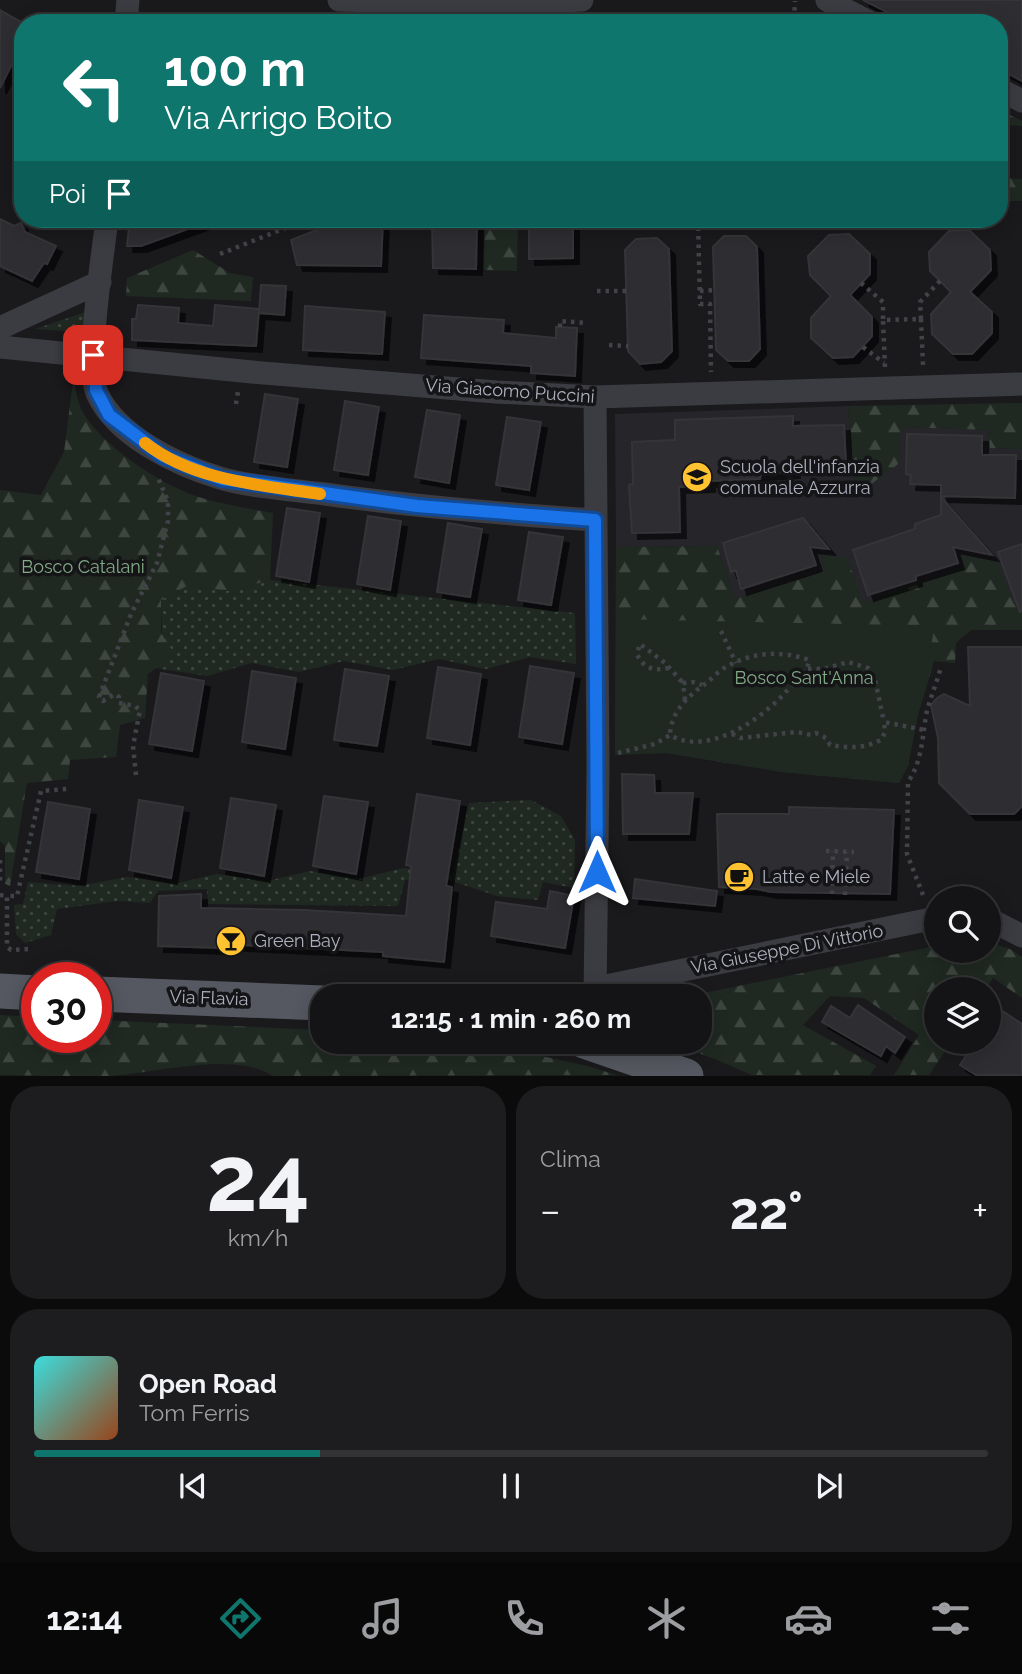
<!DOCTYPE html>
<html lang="it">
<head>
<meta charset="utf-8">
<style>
	body { margin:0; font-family:Raleway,sans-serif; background:#1d1d1f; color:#f1f3f6; height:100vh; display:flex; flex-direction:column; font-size:26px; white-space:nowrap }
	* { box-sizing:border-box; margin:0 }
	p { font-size:23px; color:#9d9ea1 }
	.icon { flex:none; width:38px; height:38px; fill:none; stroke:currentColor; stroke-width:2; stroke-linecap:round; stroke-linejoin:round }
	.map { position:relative; height:1076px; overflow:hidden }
	.details { display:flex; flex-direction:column; gap:10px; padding:10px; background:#0b0b0c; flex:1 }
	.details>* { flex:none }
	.guide { position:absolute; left:14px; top:14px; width:994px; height:214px; border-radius:28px; box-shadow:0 4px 18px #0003,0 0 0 2px #333335; background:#0f766e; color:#fff; overflow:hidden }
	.controls { position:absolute; left:924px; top:886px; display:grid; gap:14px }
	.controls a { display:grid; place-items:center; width:77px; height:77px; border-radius:50%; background:#141416; box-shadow:0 4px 18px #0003,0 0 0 2px #333335; font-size:35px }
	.speed { position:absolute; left:21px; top:962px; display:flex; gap:14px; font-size:35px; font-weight:700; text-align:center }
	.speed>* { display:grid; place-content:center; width:91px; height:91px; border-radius:50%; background:#141416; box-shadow:0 4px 18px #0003,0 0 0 2px #333335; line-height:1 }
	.speed .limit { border:10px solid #d22; background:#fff; color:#111 }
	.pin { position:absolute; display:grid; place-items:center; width:60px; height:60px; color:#fff; margin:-30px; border-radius:14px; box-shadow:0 4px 10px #0006 }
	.me { position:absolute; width:77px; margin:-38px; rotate:0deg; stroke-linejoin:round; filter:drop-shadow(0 0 5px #0008) }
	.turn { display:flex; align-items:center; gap:24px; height:147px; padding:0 35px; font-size:32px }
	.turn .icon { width:91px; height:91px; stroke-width:2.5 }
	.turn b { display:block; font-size:49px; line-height:60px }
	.then { display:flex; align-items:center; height:66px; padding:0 35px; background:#0003; gap:14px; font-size:26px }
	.big { font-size:52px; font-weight:700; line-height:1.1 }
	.details .tile { flex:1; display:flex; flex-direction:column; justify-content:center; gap:10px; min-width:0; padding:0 24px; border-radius:28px; background:#1d1d1f }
	.details .dial { align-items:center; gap:0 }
	.dial b { font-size:91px; line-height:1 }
	.song { display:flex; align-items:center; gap:21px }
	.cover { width:84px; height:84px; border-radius:10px; background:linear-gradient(135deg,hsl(180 70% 55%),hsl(20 70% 35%)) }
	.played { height:7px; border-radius:4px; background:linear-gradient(90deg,#0f766e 30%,#333335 30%) }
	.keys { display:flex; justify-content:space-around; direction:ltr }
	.heat { display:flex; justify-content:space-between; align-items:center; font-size:38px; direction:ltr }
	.details .tiles { flex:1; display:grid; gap:10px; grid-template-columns:1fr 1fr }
	.tile:last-child { grid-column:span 2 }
	.trip { position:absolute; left:310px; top:984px; width:402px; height:70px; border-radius:28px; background:#141416; box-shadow:0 4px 18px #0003,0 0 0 2px #333335; font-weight:700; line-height:70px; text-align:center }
	.tabs { display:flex; height:112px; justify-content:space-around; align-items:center; background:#080809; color:#9d9ea1 }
	.tabs .icon { width:49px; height:49px }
	.tabs .on { color:#0f766e }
	.tabs b { font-size:32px; color:#f1f3f6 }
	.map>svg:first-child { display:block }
</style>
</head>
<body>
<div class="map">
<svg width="1022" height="1076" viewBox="0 0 1022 1076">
	<defs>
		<pattern id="grass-dots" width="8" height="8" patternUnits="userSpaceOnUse" patternTransform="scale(1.75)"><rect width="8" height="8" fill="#1f2921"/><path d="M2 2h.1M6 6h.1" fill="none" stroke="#3d463f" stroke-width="1.8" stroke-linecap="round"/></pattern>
		<pattern id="forest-firs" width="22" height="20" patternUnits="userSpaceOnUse" patternTransform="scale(1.75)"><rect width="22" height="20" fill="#1f2921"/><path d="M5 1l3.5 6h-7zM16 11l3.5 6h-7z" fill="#3d463f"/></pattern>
		<filter id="shadow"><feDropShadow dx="6" dy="6" stdDeviation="0" flood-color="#0009"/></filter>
	</defs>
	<rect width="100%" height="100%" fill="#1a1a1d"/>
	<path fill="#26262a" d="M848,406L854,496L900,427L988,430L990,448L1022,449V601L1014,604L962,556L966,568L863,603L820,555L825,571L735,599L717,546L616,547L615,414Z"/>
	<path fill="url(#grass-dots)" d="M86,312L83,332L35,329Z
		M270,580L575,613L576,664L530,657L486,669L439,659L393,670L344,661L299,672L252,663L207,676L155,668L163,663L161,600L187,586L230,591Z
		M531,800L561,816L575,840L574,888L543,882L538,900L497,896L452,881L405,880L398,906L208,904L207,889L158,891L150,903L117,901L57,909L51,935L25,943L16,934L14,905L23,904L28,882L79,886L127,877L174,884L217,874L267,881L310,871L358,879L404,868L453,875L469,803Z"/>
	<path fill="url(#forest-firs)" d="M999,110L1022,121V126L999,125Z
		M999,178L1022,179V201H999Z
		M485,219H518L517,271L484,270Z
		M193,250L230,273L253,277L251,301L126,296L127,278Z
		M74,374C75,388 77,404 85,416C105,446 151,477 183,491C206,502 247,508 273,513L270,580L230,591L187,586L161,600V633L172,650L163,663L148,674L145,718L120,725L116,757L70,760L68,779L27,783L10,886L5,884V846L0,841V490L41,495L64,452Z
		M1022,403V449L990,448L988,430L901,427L898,464L854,497L848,406Z
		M717,546L735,599L825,571L820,555L847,558L863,603L965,568L961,555L997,562L1014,604L1022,602V630H971L956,643L955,663L934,661L918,715L908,766L899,783L782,772L666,753L615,755L616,547Z
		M989,942L1010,949L1022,957V998L993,978L986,989H936V1041H952L929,1075H894L919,1035L864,998L830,996L803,1025L876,1066L870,1075H752L715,1059L664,1041H700V996H689L936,946V950H989Z
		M0,1015L37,1017V1038H96V1020L322,1030V1041H474L587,1066L617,1075L273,1076C235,1050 152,1074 108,1076C72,1076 36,1076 0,1075Z"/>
	<path fill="#1f2921" d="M616,619L935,626L928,659L934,660L918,715L908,766L899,783L782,772L666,753L615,755Z"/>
	<path fill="#2d2d31" stroke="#343439" stroke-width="2" filter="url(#shadow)" d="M863,0H1022V81L999,69V23H909Z
		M0,10L23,23V42L0,88Z
		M0,219L14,226L21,223L25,232L56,246L47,264L44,263L32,281L0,266Z
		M130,219H209L210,221L141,246H127Z
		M345,219H383L381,266L297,265L291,240Z
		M432,219H477L476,269L433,268Z
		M529,219H573V258L529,259Z
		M969,230L990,250L991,270L970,292L992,312V333L972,354H953L932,334L931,314L951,292L930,271L929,252L949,231Z
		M849,234L870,254V274L850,295L872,317V336L853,357L833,358L811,338V318L831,296L810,275L808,256L829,235Z
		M724,236H746L757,247L760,349L749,361H728L716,350L713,247Z
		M657,238L669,249L672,351L661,362L640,364L628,351L625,250L636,239Z
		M261,285L286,286L284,315L259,313Z
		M138,305L179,308L178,323L213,326L215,305L259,309L256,346L132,340V319H136Z
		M305,306L385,312L382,354L303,350Z
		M424,315L504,320L503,333L556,338V327L577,328L575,376L531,373V366L421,358Z
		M265,394L298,399L287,467L254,462Z
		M345,401L379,407L368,475L334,470Z
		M427,410L460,415L449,483L415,477Z
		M793,416V426L844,425L846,465L794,467V472L761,474L760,479L709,481V486L679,487L680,532L632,533L629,485L633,484L632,442L675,440V420Z
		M507,417L541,422L529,490L496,485Z
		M907,434L982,436V455H1016L1015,498L941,496V485L910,484L911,475L906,474Z
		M941,497L992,555L953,547L958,563L916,576V580L868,595L853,550L915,529V524L941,515Z
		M287,508L320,513L309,582L276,576Z
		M368,516L401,521L390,590L357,584Z
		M803,518L829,549L810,547L816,565L741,589L736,570L731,572L723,543Z
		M448,523L482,529L470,597L437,592Z
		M529,532L563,537L551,605L518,600Z
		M1022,544V611L1020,612L998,552Z
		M968,647H1022V806L1014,814H970L939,783L938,738L931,705L937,698L944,694L970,706Z
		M530,666L574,673L562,744L519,737Z
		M438,667L481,674L470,745L427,738Z
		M345,669L389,676L377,746L334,740Z
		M252,671L296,678L285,749L242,742Z
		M161,673L204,681L192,751L149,744Z
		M622,774L654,775L655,793H693L689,834H623Z
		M417,794L460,801L446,886L452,887L444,962L383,956V952L222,944V948L158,946L159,896L201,894V908L304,910L406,916L411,866L406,865Z
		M324,796L368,802L356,874L313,866Z
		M231,798L276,805L264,876L220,868Z
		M139,800L183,807L171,878L129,870Z
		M48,802L90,809L79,879L36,872Z
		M789,807L894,810L890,894L771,892L757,889L719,887L717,814H789Z
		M635,879L717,891L715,906L633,898Z
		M550,891L574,896L565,948L491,936L496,902L547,909Z
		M858,1005L905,1037L895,1053L886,1046L881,1056L822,1022L831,1006L850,1018Z
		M998,1008L1022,1024V1075H976L960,1065L976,1041H989V1021Z"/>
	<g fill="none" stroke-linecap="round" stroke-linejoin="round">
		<path stroke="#414349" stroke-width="4.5" stroke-dasharray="3.5 5" stroke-linecap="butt" d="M794,19L795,1
			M749,23L767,17L794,19L793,23
			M335,219L337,222
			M698,219L700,304H710L711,372
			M220,254L308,219
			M861,283L883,302V320
			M597,291H626
			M700,291L715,290
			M921,319L920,302L940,281
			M560,327V321L587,323
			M609,345L628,346
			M863,347L884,363
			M885,367L883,320L921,319L923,365
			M236,404L238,391
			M721,631L736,663
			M669,668C653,671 644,669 637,654L640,644L665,663L683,683
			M808,669H824L848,662L868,668L875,680L884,722
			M685,700L683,683L693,682L702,685
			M732,734L740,738L797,732L811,735L816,733L826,738L830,745C848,748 866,749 882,739L885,732L884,722L924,730
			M618,753L655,744L670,735C711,759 771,713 795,681C802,673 808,670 809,660C782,650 751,652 726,667C718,671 712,679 705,684C687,697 671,712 670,735
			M136,775L133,746L140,710L135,706L119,703V697L115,694L103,701L99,697L131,614L157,563L168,521V501L158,478
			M826,851L854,852
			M0,860V885
			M832,894L833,851
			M0,895L7,896
			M845,895L847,852
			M923,895L907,854L908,782C923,760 922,735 927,711C931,696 937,682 941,667
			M28,949L11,950L7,947V896H17L41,791L67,789"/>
		<path stroke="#3b3c42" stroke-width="23" d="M339,0L501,4L582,0
			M827,0L871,23
			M126,23L128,0
			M999,89L1022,101
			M107,219C103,254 85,366 97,393C116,436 177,465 220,478C249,487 294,490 325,494C415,507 505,514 595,520
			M0,328L100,282
			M0,347L252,372L496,392L595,397L1022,384
			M595,397L598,767L595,996
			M989,919L1022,936
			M596,988L936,918"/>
		<path stroke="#565861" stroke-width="35" d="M0,991L37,993
			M96,994L322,1003
			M584,1041L686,1076"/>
	</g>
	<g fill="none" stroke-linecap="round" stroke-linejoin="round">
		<g stroke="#114b97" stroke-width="18">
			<path id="route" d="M93,355L96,390L109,415L163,456L222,479L417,506L595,520L597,872"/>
		</g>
		<use href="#route" stroke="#1a73e8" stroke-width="12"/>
		<path stroke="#f59e0b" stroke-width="12" d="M145,443C194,481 260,485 320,494"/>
	</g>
	<defs>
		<g id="school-disc" transform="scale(1.575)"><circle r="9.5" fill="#ffc230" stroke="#151518"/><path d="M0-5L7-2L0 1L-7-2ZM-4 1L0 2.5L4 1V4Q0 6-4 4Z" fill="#111"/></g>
		<g id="cafe-disc" transform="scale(1.575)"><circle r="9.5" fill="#ffc230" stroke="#151518"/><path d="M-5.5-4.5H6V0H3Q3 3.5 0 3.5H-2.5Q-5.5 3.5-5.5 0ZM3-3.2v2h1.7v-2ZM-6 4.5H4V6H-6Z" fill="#111"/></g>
		<g id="bar-disc" transform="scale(1.575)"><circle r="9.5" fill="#ffc230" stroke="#151518"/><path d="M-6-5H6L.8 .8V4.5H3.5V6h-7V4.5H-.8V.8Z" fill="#111"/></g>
	</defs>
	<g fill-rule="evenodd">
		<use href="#school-disc" x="697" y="477"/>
		<use href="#cafe-disc" x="739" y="877"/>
		<use href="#bar-disc" x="231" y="941"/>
	</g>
	<g text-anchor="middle" stroke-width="7" stroke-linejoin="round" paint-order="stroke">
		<g font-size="18" fill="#acb0bd" stroke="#151518">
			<text transform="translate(510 391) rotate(4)" y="6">Via Giacomo Puccini</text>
			<text transform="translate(787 949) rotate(-11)" y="6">Via Giuseppe Di Vittorio</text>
			<text transform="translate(209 998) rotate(2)" y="6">Via Flavia</text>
		</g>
		<g font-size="18" fill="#acb0bd" stroke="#151518" text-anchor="start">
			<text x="720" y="473">Scuola dell'infanzia<tspan x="720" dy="21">comunale Azzurra</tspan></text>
			<text x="762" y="883">Latte e Miele</text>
			<text x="254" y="947">Green Bay</text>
		</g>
		<g font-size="18" fill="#81aa85" stroke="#151518">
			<text x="83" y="573">Bosco Catalani</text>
			<text x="804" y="684">Bosco Sant'Anna</text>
		</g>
	</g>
</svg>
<div class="controls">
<a><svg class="icon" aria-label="search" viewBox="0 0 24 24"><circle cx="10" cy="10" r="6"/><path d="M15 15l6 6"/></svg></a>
<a><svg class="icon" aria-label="layers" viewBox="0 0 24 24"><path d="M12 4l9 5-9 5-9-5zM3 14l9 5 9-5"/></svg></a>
</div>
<div class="speed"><div class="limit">30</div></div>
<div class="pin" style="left:93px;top:355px;background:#d93025"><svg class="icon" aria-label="arrive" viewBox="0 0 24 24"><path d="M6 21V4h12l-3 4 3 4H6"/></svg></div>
<svg class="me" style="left:597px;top:872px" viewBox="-20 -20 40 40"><path d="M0-17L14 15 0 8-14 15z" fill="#1a73e8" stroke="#fff" stroke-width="4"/></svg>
<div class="trip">12:15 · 1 min · 260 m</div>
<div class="guide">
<div class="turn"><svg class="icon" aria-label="left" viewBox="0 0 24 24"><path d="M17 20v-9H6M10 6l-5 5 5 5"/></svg><div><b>100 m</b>Via Arrigo Boito</div></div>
<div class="then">Poi<svg class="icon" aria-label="arrive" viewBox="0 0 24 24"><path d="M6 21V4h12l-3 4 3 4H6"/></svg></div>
</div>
</div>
<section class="details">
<div class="tiles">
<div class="tile dial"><b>24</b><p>km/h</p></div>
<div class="tile"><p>Clima</p>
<div class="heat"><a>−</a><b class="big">22°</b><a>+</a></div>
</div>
<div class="tile">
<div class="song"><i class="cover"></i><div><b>Open Road</b><p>Tom Ferris</p></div></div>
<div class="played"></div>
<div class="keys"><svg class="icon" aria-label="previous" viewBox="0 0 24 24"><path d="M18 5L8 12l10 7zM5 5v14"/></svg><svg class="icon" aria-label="pause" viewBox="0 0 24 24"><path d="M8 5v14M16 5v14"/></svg><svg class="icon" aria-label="next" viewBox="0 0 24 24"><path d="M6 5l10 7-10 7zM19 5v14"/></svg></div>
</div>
</div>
</section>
<nav class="tabs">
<b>12:14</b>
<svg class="icon on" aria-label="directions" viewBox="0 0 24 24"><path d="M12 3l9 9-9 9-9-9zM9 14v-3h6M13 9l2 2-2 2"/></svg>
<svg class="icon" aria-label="music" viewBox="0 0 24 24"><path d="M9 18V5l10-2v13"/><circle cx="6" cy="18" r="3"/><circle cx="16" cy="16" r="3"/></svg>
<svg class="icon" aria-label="phone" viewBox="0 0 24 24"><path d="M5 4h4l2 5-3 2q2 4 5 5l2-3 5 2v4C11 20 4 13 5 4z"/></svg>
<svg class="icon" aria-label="climate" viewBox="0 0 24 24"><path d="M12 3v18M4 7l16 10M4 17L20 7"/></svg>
<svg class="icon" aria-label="car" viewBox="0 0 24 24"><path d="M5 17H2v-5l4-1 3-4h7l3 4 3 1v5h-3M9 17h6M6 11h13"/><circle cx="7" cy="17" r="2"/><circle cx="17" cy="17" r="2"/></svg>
<svg class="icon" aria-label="filters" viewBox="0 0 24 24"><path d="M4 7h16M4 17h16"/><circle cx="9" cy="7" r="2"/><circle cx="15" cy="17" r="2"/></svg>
</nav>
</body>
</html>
